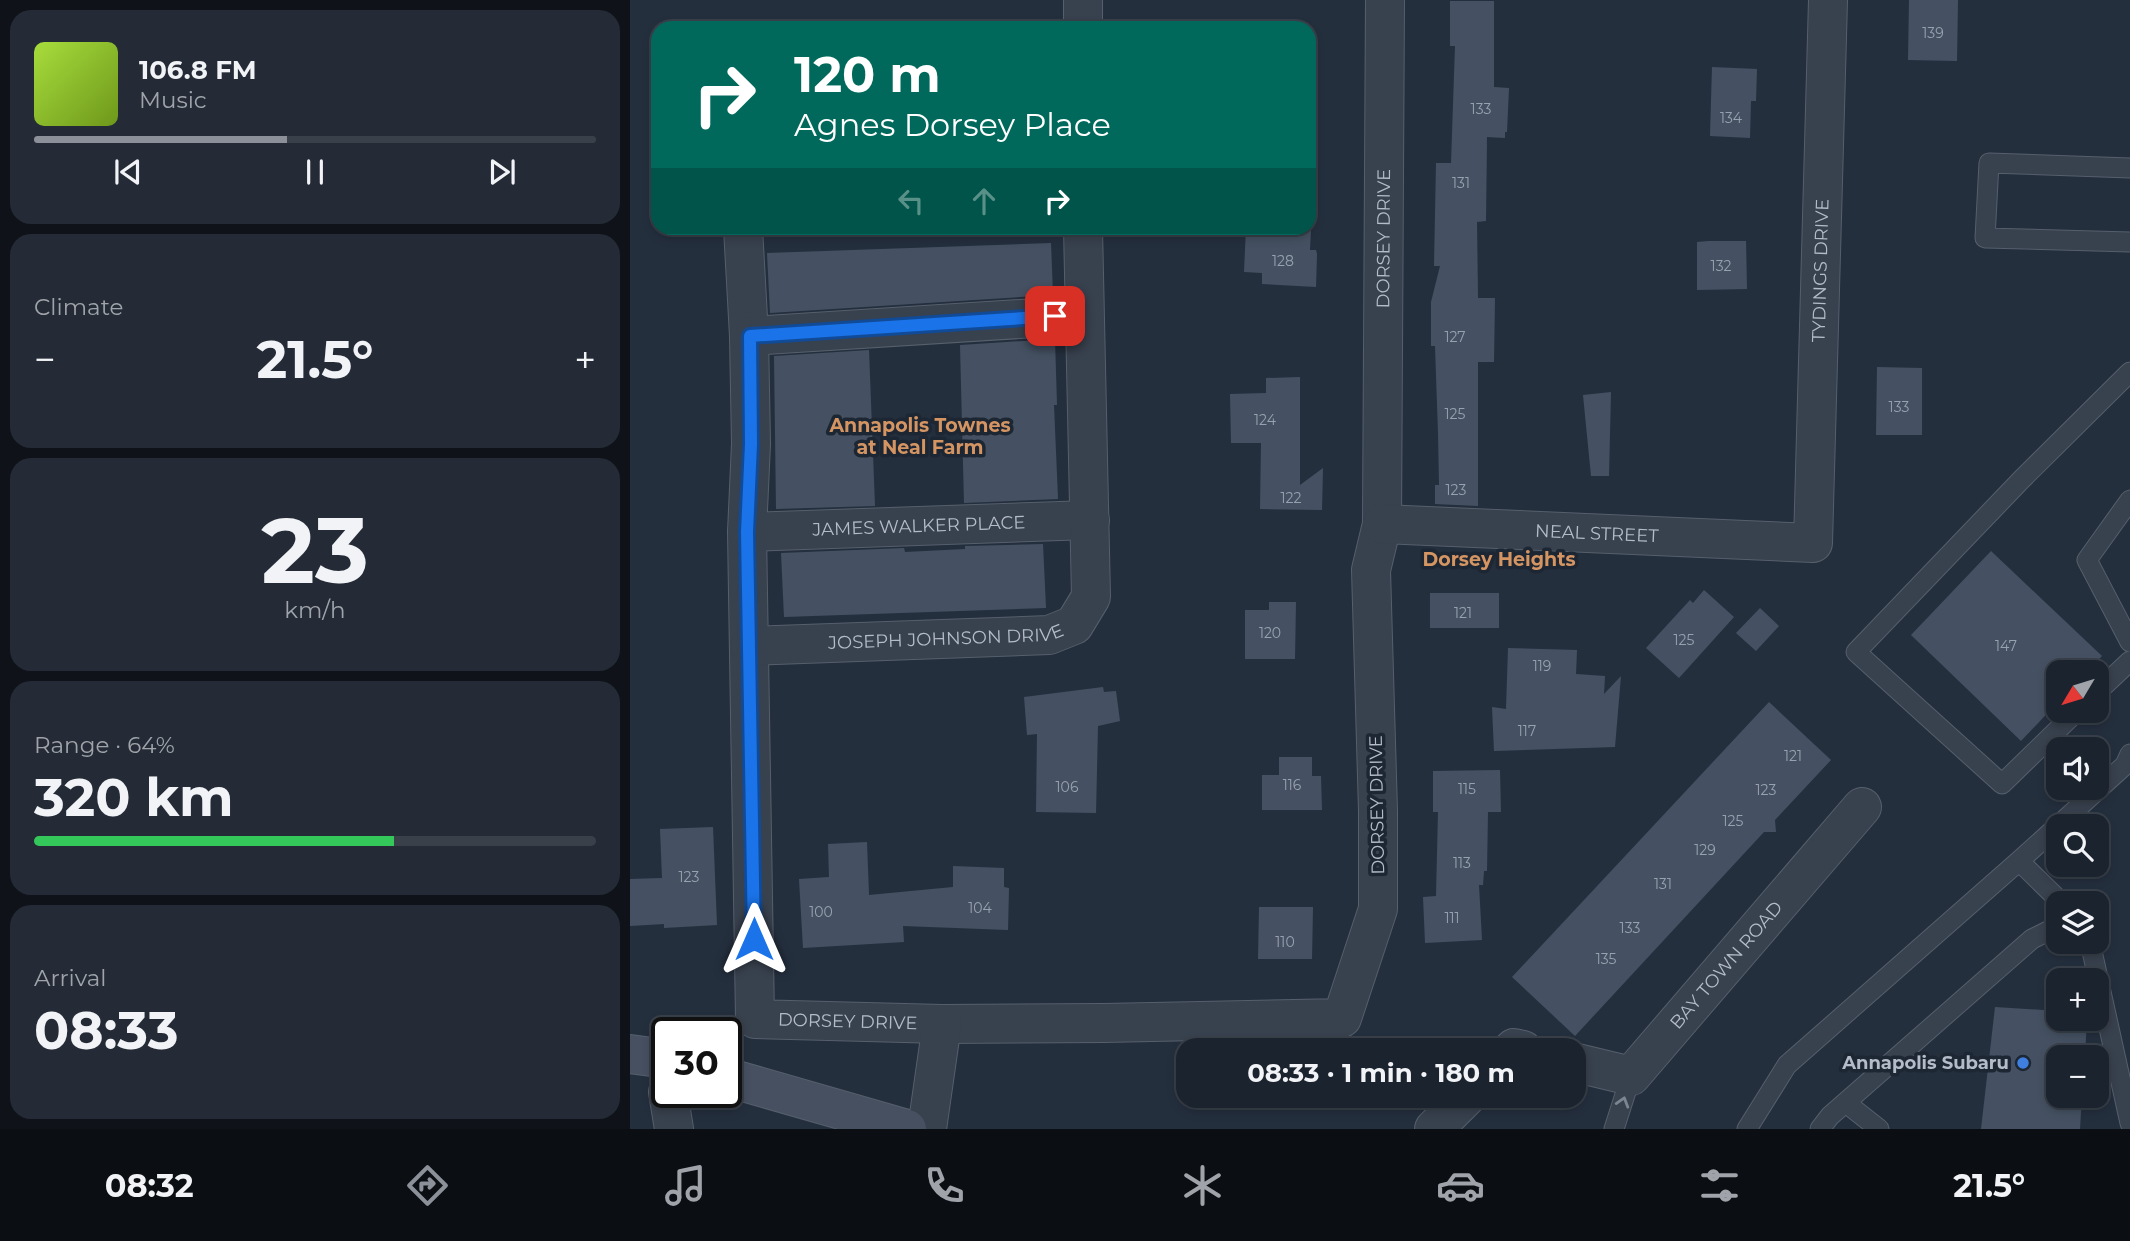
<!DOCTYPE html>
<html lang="en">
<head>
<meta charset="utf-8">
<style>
	body { margin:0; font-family:Montserrat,sans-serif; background:#242b36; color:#f1f3f6; height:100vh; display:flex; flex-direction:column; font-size:26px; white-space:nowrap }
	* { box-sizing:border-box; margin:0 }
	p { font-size:23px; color:#a0a4aa }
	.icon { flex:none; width:38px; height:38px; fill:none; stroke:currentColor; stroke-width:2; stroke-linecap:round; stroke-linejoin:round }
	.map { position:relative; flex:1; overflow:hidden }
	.drawer { display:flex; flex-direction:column; gap:10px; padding:10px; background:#0f1319; width:630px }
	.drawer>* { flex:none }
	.hud { position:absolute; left:21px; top:21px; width:665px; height:214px; border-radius:21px; box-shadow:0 4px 10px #0003,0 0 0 2px #39404a; background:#00695c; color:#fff; overflow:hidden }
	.needle { width:46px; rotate:232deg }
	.buttons { position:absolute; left:1416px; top:660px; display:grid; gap:14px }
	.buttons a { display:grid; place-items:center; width:63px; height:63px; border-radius:14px; background:#1b232e; box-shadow:0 4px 10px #0003,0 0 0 2px #39404a; font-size:35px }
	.speed { position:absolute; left:21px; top:1017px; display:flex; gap:14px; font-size:35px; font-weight:700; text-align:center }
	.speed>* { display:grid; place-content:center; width:91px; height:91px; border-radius:50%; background:#1b232e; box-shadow:0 4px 10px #0003,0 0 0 2px #39404a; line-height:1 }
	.speed .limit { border:4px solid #111; border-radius:10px; background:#fff; color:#111 }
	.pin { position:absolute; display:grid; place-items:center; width:60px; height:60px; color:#fff; margin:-30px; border-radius:14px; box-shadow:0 4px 10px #0006 }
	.me { position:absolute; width:77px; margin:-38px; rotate:0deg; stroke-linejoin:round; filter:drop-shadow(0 0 5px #0008) }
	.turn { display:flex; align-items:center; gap:24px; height:147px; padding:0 28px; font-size:32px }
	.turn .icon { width:91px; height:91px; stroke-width:2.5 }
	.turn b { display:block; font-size:49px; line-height:60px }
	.lanes { display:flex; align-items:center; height:66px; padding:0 28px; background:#0003; justify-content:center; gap:35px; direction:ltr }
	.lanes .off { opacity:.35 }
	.big { font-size:52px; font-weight:700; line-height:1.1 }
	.drawer .card { flex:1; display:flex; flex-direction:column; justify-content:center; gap:10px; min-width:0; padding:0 24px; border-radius:21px; background:#242b36 }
	.drawer .dial { align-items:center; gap:0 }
	.dial b { font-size:91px; line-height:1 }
	.song { display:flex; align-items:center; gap:21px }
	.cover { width:84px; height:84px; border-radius:10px; background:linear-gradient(135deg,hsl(80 70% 55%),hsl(80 70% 35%)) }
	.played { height:7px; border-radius:4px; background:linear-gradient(90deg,#8c9099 45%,#39404a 45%) }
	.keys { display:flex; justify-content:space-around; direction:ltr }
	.heat { display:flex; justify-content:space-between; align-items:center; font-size:38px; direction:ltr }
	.charge { height:10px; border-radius:5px; background:linear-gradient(90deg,#34c759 64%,#39404a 0) }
	.trip { position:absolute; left:546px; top:1038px; width:410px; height:70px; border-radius:21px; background:#1b232e; box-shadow:0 4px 10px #0003,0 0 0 2px #39404a; font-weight:700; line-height:70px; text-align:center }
	.dock { display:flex; height:112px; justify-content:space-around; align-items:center; background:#0b0e12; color:#a0a4aa }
	.dock .icon { width:49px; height:49px }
	.dock .current { color:#8c9099 }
	.dock b { font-size:32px; color:#f1f3f6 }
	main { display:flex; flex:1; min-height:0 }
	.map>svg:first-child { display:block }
</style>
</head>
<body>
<main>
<section class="drawer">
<div class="card">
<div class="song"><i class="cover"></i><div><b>106.8 FM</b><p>Music</p></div></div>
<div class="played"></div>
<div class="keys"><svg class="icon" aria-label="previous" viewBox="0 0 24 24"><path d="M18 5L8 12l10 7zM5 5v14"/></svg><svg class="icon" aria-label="pause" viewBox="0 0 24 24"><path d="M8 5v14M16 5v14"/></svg><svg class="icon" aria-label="next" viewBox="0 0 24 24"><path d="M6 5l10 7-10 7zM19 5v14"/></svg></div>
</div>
<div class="card"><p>Climate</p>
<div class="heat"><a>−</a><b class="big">21.5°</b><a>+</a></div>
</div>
<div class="card dial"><b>23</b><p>km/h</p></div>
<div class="card"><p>Range · 64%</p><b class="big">320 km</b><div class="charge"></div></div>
<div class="card"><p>Arrival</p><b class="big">08:33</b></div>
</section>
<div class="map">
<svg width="1500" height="1129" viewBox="0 0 1500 1129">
	<rect width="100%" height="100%" fill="#242f3e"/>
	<path fill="#455162" d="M1279,0H1328L1327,61L1278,60Z
		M820,1H864V87L879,88L877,132H875V138L857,137L856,221L847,222L848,298H865L864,362H848V506L805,504V485H809L808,433L805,346H801V302L810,266H804L806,163H821L825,46H820Z
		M1082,67L1127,69L1126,101H1121L1120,138L1080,136Z
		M616,228L681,230L680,250H686L687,254L686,287L632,284V273L614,272Z
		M1079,241H1116L1117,289L1067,290V242Z
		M421,243L423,295L140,313L137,253Z
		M425,339L427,405H424L428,499L334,503L330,345Z
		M239,350L245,506L146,509L144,356Z
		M1247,367L1292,368V435H1246Z
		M670,377V485L693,468L692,510L630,509L631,443H601L600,394L636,393V378Z
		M981,392L979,476H961L953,395Z
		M413,544L416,608L154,617L151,553L274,548L275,552L335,549V546Z
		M1361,551L1472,656L1457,672H1428V702L1391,741L1281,635Z
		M1074,590L1104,617L1049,678L1016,648L1060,600L1063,603Z
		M800,593H869V628H800Z
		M639,602H666L665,659H615V610H639Z
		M1130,608L1149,626L1126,651L1106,633Z
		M878,648L947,650L946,674L975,676L974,694L991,676L985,747L864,751L862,707L876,709Z
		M473,687L474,692L486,691L490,721L468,726L466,813L406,812L407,734L397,735L394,697Z
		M1139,702L1201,760L1145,820L1146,832H1134L945,1036L882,977Z
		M649,757H682V776H691L692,810H632V775H649Z
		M870,770L871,812H858L857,871H854L853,885H849L852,940L795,943L793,897L806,896L808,812H803V771Z
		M83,827L87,925L34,928V924L0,926V879L32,878L30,829Z
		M237,842L239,895L323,887V866L374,868V887L379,888L378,930L273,926L274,942L173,948L169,879L199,877L198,844Z
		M629,907H683L682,959H628Z
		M1365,1007L1428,1011V1018H1457L1455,1057H1428V1096H1452L1450,1129H1351Z"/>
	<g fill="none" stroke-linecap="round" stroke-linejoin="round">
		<g stroke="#565f6c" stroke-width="21">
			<path id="lane" d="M1500,168L1359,163L1355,238L1500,242
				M1500,500L1457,560L1500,642
				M1466,693L1500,661
				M1448,710L1372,784L1226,652L1392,479L1500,372
				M1389,861L1432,903
				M1460,942L1500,1123
				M1216,1103L1249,1129
				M984,1129L1001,1076
				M1117,1129L1157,1065L1389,861L1495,765L1500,754
				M1190,1129L1200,1116L1402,939L1428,926"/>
		</g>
		<g stroke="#565f6c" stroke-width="40">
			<g id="street">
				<path d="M453,28V0"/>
				<path id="s1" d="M113,228L119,336L121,444L117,532L125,1019L312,1024L474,1023L712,1018L748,909V811L741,570L752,524L755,0"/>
				<path d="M119,336L453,315"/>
				<path id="s2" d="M752,524L1183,543L1198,0"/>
				<path id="s3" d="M117,532L460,520"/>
				<path id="s4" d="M120,646L419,635L444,625L461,597L453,228"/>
				<path d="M882,1050L884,1048L893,1050"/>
				<path id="s5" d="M943,1062L1001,1076L1232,807"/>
				<path d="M38,1092L44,1129"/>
				<path d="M297,1129L312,1024"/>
				<path d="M804,1129L837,1096"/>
			</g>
		</g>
		<g stroke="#565f6c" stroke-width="40">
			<path id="secondary" d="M0,1054L37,1059
				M96,1077L277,1129"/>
		</g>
		<use href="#lane" stroke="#38414e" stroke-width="19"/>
		<use href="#street" stroke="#38414e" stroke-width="38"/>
		<use href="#secondary" stroke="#465061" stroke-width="38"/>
	</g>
	<defs><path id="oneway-chevron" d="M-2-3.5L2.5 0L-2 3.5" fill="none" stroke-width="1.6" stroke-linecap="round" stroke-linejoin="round" transform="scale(1.75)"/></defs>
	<use stroke="#7c8592" href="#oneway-chevron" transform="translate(993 1102) rotate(-73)"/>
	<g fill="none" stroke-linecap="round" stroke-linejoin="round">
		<g stroke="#114b97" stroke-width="18">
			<path id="route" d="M124,939L117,532L121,444L120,336L425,316"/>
		</g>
		<use href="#route" stroke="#1a73e8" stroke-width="12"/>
	</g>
	<circle fill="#3f7fe0" stroke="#1d2633" stroke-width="2.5" cx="1393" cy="1063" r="7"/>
	<g text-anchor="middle" stroke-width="7" stroke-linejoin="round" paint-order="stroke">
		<g font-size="14" fill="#98a1af">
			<text x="1303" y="38">139</text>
			<text x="851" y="114">133</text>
			<text x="1101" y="123">134</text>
			<text x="831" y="188">131</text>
			<text x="653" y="266">128</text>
			<text x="1091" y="271">132</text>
			<text x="825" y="342">127</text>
			<text x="1269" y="412">133</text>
			<text x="825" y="419">125</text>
			<text x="635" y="425">124</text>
			<text x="826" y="495">123</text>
			<text x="661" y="503">122</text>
			<text x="833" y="618">121</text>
			<text x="640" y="638">120</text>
			<text x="1054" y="645">125</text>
			<text x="1376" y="651">147</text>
			<text x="912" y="671">119</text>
			<text x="897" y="736">117</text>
			<text x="1163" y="761">121</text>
			<text x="662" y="790">116</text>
			<text x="437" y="792">106</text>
			<text x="837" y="794">115</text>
			<text x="1136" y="795">123</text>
			<text x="1103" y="826">125</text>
			<text x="1075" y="855">129</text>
			<text x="832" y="868">113</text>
			<text x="59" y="882">123</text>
			<text x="1033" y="889">131</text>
			<text x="350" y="913">104</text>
			<text x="191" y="917">100</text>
			<text x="822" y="923">111</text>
			<text x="1000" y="933">133</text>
			<text x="655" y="947">110</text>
			<text x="976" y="964">135</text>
		</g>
		<g font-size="18" fill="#b4bcc9" stroke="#1d2633">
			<text dy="6" stroke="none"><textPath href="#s1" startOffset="2165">DORSEY DRIVE</textPath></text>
			<text dy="6" stroke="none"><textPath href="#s2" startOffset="704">TYDINGS DRIVE</textPath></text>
			<text dy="6" stroke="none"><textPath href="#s3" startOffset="172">JAMES WALKER PLACE</textPath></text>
			<text dy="6" stroke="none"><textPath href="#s2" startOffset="215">NEAL STREET</textPath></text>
			<text dy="6" stroke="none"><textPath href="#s4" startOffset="196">JOSEPH JOHNSON DRIVE</textPath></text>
			<text transform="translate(747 805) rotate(-91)" y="6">DORSEY DRIVE</text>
			<text dy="6" stroke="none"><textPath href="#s5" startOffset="206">BAY TOWN ROAD</textPath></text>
			<text dy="6" stroke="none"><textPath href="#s1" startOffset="884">DORSEY DRIVE</textPath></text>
		</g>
		<g font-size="18" font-weight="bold" fill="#b4bcc9" stroke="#1d2633" text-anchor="end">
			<text x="1379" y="1069">Annapolis Subaru</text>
		</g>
		<g font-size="19" font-weight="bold" fill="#d59563" stroke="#1d2633">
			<text x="290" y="432">Annapolis Townes<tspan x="290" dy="22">at Neal Farm</tspan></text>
			<text x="869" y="566">Dorsey Heights</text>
		</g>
	</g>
</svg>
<div class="buttons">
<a><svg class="needle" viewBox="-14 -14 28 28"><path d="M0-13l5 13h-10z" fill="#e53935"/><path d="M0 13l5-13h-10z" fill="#a0a4aa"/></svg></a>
<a><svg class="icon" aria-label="sound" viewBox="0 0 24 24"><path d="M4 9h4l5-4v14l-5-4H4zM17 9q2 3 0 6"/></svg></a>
<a><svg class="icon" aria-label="search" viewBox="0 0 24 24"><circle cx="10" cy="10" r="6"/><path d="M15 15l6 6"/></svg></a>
<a><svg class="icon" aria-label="layers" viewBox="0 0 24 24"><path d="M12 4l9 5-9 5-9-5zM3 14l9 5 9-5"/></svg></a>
<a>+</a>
<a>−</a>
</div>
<div class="speed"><div class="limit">30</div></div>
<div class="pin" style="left:425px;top:316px;background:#d93025"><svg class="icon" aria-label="arrive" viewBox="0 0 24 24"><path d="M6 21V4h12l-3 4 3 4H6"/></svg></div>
<svg class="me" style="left:124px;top:939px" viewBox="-20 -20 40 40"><path d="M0-17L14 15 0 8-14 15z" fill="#1a73e8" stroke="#fff" stroke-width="4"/></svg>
<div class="trip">08:33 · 1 min · 180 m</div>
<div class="hud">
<div class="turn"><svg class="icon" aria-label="right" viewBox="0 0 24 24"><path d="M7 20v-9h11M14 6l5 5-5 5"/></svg><div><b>120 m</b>Agnes Dorsey Place</div></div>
<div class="lanes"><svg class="icon off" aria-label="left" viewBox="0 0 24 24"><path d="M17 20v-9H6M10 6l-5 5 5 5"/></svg><svg class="icon off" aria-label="ahead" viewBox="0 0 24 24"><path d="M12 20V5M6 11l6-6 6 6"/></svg><svg class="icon" aria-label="right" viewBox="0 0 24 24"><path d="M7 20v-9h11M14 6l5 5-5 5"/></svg></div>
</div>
</div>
</main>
<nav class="dock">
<b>08:32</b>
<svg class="icon current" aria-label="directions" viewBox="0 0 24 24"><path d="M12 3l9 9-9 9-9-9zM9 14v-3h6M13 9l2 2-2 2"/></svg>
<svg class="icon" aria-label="music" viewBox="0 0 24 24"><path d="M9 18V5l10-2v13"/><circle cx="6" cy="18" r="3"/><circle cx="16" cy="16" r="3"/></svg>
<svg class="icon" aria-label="phone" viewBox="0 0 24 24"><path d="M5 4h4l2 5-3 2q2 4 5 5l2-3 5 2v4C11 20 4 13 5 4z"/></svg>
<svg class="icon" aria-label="climate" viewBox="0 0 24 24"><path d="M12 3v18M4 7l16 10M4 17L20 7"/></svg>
<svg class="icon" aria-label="car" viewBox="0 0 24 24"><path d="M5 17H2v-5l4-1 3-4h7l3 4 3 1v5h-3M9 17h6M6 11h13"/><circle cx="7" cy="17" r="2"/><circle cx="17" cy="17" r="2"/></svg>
<svg class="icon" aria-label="filters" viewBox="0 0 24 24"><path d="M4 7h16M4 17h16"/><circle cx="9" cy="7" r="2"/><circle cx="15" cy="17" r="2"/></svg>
<b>21.5°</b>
</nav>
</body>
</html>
